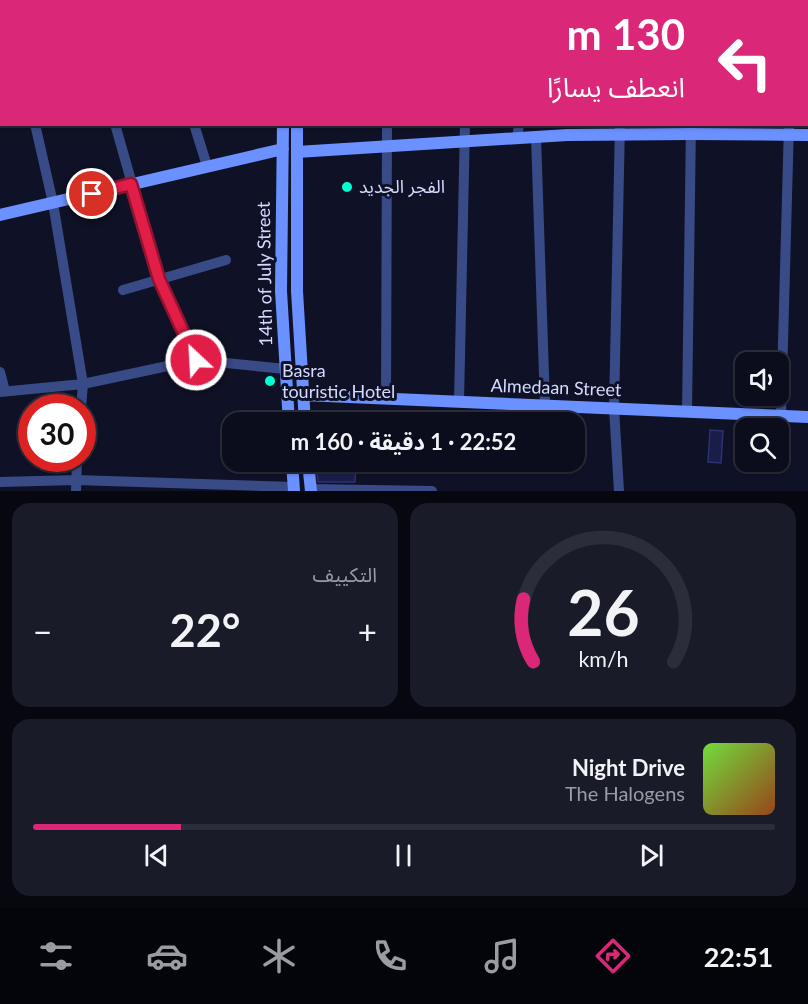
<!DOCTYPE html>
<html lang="ar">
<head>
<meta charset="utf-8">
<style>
	body { margin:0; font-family:Lato,"Noto Sans Arabic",sans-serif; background:#191b29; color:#f1f3f6; direction:rtl; height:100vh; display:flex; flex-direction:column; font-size:22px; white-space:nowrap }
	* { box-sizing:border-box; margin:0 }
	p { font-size:20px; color:#9a9ca3 }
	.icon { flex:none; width:33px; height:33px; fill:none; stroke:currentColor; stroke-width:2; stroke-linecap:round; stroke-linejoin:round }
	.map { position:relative; height:491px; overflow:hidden; direction:ltr }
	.panel { display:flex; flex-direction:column; gap:12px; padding:12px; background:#06070f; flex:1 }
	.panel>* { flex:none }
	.hud { position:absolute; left:0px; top:0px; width:808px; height:126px; box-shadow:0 2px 4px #0004,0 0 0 2px #2b2d3b; direction:rtl; background:#db2777; color:#fff; overflow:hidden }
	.buttons { position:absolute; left:735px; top:352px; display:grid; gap:12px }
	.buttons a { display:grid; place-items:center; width:54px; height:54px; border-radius:12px; background:#0b0d1c; box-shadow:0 2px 4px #0004,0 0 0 2px #2b2d3b; font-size:30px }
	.speed { position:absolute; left:18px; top:394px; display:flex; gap:12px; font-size:30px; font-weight:700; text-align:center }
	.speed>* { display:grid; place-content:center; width:78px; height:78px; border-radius:50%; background:#0b0d1c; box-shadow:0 2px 4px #0004,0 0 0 2px #2b2d3b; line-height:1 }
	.speed .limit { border:9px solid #d22; background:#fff; color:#111 }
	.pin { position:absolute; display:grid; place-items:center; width:51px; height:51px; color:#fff; margin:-26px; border:3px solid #fff; border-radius:50%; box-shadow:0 2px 6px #0007 }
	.me { position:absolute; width:66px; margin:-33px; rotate:335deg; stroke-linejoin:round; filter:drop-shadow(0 0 4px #0008) }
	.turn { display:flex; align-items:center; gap:21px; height:126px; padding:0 24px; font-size:27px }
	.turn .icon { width:78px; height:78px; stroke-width:2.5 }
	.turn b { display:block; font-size:42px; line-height:51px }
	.big { font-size:45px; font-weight:700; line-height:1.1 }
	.panel .card { flex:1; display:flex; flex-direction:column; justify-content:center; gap:9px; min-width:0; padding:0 21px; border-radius:18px; background:#191b29 }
	.panel .dial { align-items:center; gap:0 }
	.dial svg { height:156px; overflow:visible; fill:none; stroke:#2b2d3b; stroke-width:7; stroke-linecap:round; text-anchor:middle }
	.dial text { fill:#f1f3f6; stroke:none }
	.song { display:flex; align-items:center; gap:18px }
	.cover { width:72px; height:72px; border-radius:9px; background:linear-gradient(135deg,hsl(100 70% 55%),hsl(20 70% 35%)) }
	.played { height:6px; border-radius:3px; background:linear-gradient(90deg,#db2777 20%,#2b2d3b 20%) }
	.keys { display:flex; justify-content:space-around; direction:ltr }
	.heat { display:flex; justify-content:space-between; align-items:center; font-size:33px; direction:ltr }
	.panel .tiles { flex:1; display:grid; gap:12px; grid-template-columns:1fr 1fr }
	.card:last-child { grid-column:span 2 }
	.trip { position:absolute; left:222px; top:412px; width:363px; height:60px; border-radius:18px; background:#0b0d1c; box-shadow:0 2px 4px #0004,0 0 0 2px #2b2d3b; font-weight:700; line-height:60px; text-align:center; direction:rtl }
	.dock { display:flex; height:96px; justify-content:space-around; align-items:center; background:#04050b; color:#9a9ca3 }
	.dock .icon { width:42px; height:42px }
	.dock .active { color:#db2777 }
	.dock b { font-size:27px; color:#f1f3f6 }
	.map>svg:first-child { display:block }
</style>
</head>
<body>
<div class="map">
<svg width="808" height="491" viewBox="0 0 808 491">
	<rect width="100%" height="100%" fill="#0f1126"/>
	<path fill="#1a1d48" stroke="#2c3174" stroke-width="1.5" d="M710,430L723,431L721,463L708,462Z
		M316,462H356L355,482H318Z"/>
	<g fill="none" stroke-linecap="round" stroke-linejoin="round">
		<path stroke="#394b86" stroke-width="10" d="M7,0V2
			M157,0L158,2
			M694,0L695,2
			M195,2L201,0
			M390,2V0
			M466,2V0
			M536,2L537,0
			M624,2V0
			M792,2V0
			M807,9H808
			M0,55H2
			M35,124L53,203L83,384L81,408
			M115,124L159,279L196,360
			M194,124L207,166
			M536,137L545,405
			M517,139L519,124
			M123,290L226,260
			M0,372L5,391
			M0,392L83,384L196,360L285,369
			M386,398L387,124
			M459,402L465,124
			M687,411L691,124
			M781,416L789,124
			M0,482L76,480L294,487
			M310,489L432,491
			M76,491L77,459
			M619,491L614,408L620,124"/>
		<path stroke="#6b90ff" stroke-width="12" d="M283,2V0
			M298,2V0
			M283,124L281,291L289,423
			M297,124V291L305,423
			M297,152L567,135L691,134L808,135
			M0,215L283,149
			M303,395L808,417
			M292,462L294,491
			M308,462L311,491"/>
	</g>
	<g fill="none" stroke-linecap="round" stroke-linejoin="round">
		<g stroke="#92132f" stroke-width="15">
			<path id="route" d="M92,194L131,184L159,279L196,360"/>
		</g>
		<use href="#route" stroke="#e11d48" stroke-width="10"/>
	</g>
	<g fill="#00ffd3" stroke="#0f1126" stroke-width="2">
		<circle cx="347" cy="187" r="6"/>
		<circle cx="270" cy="381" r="6"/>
	</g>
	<g text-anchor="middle" stroke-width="6" stroke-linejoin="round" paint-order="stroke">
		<g font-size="18" fill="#d4dbff" stroke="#0f1126" text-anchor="start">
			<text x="359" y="193">الفجر الجديد</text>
			<text x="282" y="377">Basra<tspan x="282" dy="21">touristic Hotel</tspan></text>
		</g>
		<g font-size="18" fill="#d4dbff" stroke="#0f1126">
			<text transform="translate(265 274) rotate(-91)" y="6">14th of July Street</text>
			<text transform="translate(556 388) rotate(2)" y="6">Almedaan Street</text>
		</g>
	</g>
</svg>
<div class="buttons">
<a><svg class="icon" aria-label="sound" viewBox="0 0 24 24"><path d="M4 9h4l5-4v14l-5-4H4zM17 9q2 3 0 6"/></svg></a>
<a><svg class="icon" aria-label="search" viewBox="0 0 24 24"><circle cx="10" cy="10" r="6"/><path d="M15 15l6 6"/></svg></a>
</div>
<div class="speed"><div class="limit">30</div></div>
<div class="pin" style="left:92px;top:194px;background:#d93025"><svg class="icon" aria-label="arrive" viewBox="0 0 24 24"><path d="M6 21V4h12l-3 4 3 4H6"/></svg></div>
<svg class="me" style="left:196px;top:360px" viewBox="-20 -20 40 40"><circle r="17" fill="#e11d48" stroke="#fff" stroke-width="3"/><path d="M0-11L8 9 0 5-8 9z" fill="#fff"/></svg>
<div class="trip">22:52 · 1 دقيقة · 160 m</div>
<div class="hud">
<div class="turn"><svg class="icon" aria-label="left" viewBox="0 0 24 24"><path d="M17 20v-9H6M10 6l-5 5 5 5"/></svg><div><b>130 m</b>انعطف يسارًا</div></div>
</div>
</div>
<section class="panel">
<div class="tiles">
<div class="card dial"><svg viewBox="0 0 100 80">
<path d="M14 69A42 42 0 1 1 86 69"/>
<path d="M14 69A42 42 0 0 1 9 37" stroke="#db2777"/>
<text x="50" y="56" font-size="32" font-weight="700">26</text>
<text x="50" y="72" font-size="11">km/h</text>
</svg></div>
<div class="card"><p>التكييف</p>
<div class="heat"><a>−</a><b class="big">22°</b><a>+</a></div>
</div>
<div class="card">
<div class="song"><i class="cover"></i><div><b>Night Drive</b><p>The Halogens</p></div></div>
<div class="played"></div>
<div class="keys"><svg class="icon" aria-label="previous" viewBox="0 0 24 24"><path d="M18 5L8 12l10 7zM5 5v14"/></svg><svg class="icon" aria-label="pause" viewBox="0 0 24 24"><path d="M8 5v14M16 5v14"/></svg><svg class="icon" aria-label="next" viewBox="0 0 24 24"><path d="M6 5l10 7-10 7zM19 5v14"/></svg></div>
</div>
</div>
</section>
<nav class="dock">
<b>22:51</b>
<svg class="icon active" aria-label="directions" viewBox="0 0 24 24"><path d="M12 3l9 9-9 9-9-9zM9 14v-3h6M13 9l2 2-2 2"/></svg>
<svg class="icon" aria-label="music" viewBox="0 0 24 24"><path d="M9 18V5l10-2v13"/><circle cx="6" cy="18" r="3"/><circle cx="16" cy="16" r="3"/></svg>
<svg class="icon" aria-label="phone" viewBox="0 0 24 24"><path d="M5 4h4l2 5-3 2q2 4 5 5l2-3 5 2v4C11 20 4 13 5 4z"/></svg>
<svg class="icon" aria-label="climate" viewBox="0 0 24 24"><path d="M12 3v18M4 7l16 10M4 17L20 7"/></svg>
<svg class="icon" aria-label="car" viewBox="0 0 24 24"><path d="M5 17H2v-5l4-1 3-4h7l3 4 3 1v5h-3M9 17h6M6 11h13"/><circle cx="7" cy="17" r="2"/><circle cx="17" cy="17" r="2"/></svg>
<svg class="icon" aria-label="filters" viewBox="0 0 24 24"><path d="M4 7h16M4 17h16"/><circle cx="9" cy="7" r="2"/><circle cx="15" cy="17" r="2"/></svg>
</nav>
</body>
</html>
